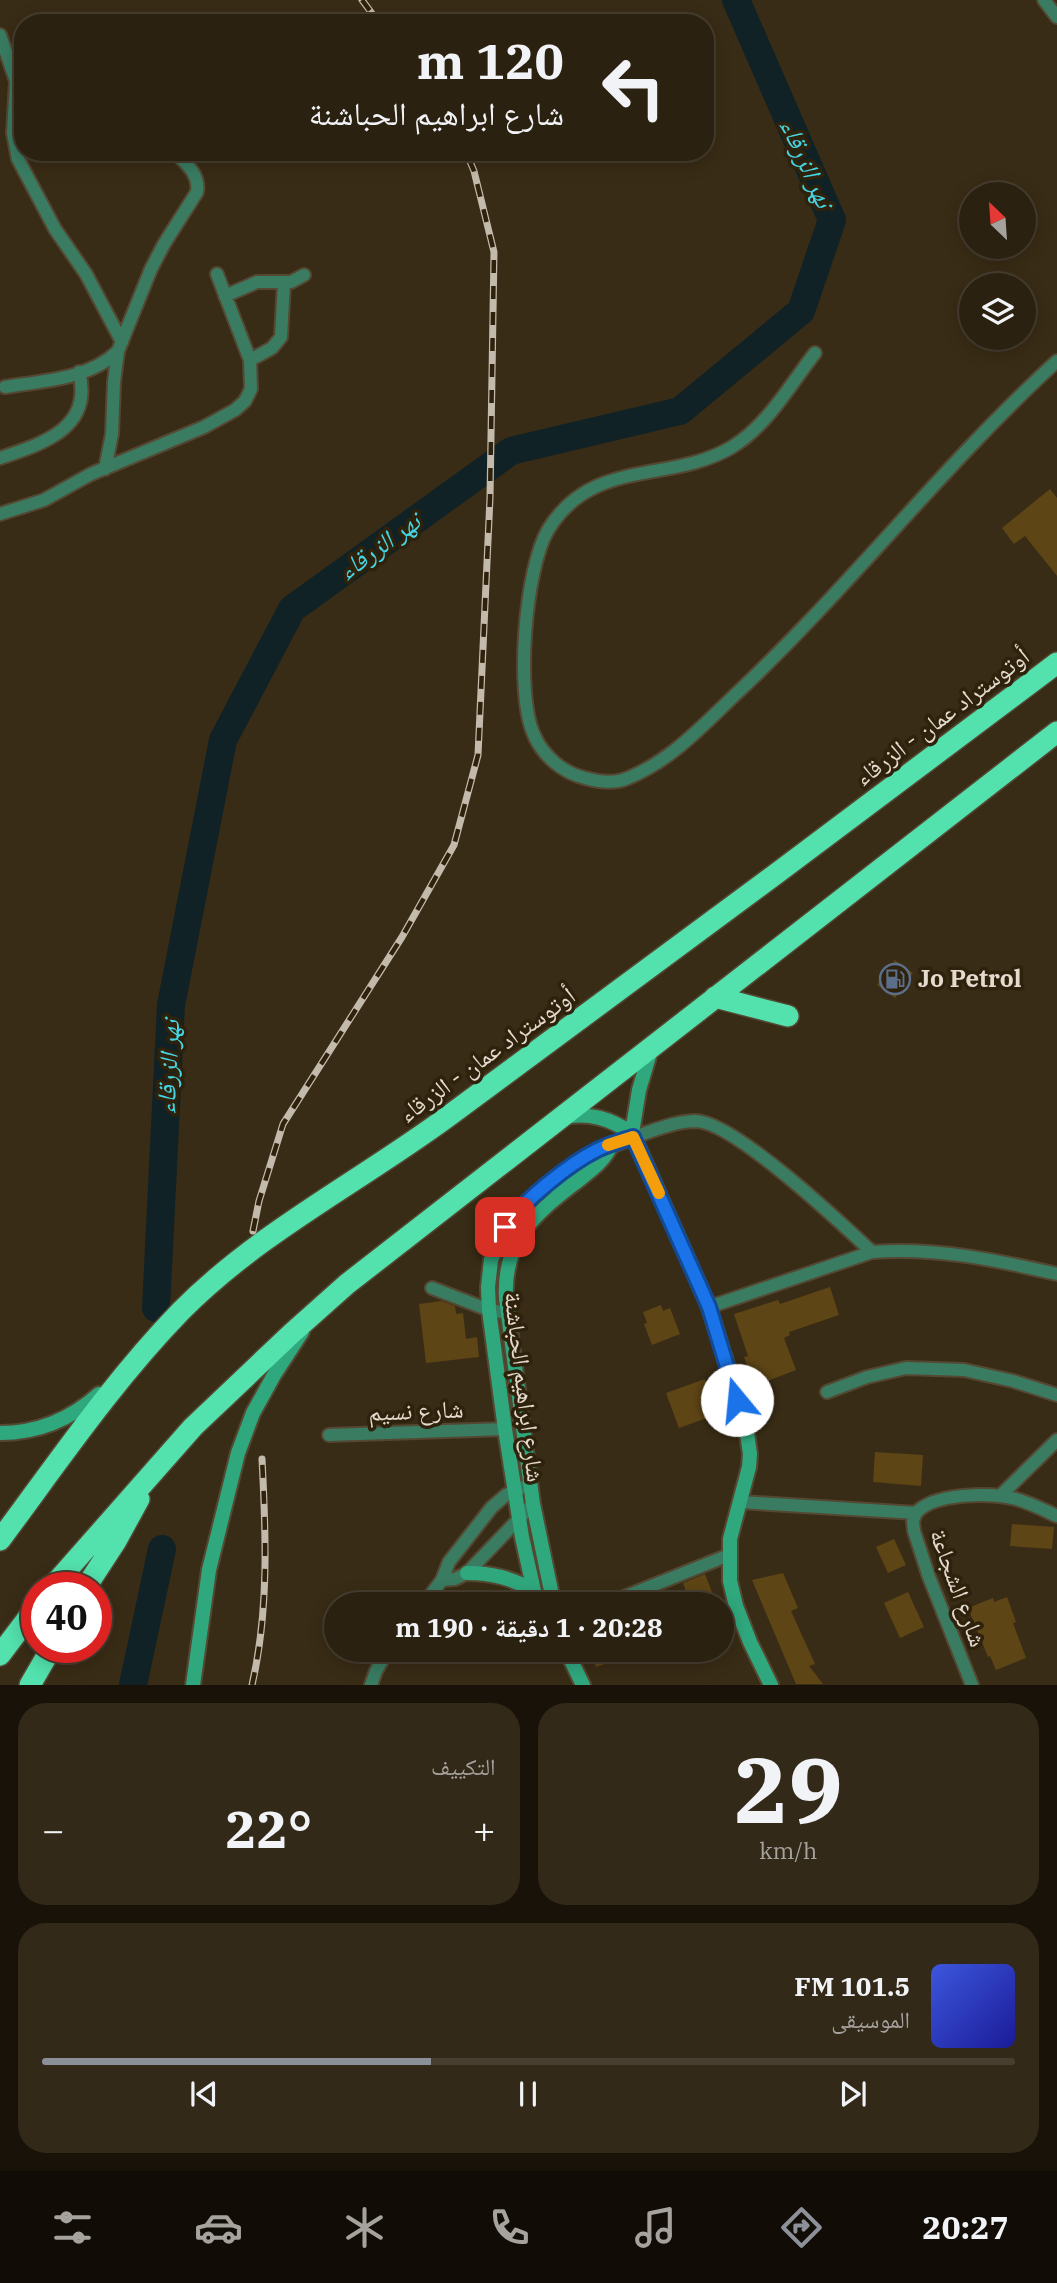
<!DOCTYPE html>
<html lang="ar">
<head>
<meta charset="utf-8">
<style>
	body { margin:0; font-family:"IBM Plex Serif","Noto Naskh Arabic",serif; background:#332919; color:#f1f3f6; direction:rtl; height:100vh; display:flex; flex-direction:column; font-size:26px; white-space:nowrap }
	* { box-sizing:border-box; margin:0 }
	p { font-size:23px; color:#a6a39f }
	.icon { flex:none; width:38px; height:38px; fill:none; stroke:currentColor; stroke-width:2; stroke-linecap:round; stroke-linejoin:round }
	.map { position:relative; height:1685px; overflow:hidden; direction:ltr }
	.side { display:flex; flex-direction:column; gap:18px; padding:18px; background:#181209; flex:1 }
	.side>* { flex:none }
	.guide { position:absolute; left:14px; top:14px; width:700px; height:147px; border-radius:28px; box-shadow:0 4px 18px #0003,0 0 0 2px #473e30; direction:rtl; background:#2b2110; color:#f1f3f6; overflow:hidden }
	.needle { width:46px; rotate:335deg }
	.controls { position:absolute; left:959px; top:182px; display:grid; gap:14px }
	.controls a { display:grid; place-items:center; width:77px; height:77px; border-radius:50%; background:#2b2110; box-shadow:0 4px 18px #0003,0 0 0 2px #473e30; font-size:35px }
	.speed { position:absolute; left:21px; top:1572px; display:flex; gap:14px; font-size:35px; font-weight:700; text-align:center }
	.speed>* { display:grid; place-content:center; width:91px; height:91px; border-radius:50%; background:#2b2110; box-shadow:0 4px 18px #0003,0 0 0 2px #473e30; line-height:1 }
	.speed .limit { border:10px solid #d22; background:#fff; color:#111 }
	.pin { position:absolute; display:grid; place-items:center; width:60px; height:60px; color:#fff; margin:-30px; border-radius:14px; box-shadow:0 4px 10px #0006 }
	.me { position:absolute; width:77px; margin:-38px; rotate:343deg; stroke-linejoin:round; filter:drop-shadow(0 0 5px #0008) }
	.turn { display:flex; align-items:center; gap:24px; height:147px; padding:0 35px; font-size:32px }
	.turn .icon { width:91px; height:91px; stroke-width:2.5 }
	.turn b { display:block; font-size:49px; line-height:60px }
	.big { font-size:52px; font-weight:700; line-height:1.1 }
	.side .tile { flex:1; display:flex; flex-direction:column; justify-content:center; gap:10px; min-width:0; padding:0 24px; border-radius:28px; background:#332919 }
	.side .dial { align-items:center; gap:0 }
	.dial b { font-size:91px; line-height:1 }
	.song { display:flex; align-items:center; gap:21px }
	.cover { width:84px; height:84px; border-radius:10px; background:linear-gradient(135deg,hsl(230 70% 55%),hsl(240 70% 35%)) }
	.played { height:7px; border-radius:4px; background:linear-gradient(90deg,#8c9099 40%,#473e30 40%) }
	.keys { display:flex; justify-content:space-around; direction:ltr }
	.heat { display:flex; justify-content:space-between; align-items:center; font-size:38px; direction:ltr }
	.side .tiles { flex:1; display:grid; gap:18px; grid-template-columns:1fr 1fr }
	.tile:last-child { grid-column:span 2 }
	.trip { position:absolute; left:324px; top:1592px; width:410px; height:70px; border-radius:35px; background:#2b2110; box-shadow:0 4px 18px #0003,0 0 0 2px #473e30; font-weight:700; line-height:70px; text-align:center; direction:rtl }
	.menu { display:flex; height:112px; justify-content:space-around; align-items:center; background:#110d06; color:#a6a39f }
	.menu .icon { width:49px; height:49px }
	.menu .current { color:#8c9099 }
	.menu b { font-size:32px; color:#f1f3f6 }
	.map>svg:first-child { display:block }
</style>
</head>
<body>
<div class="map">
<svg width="1057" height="1685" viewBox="0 0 1057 1685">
	<rect width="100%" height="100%" fill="#392c16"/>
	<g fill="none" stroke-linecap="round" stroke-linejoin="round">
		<path stroke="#102225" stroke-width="28" d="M156,1308L171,1005L223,740L292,609L511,451L680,411L801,311L832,220L736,0
			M133,1685L162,1549"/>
	</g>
	<path fill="#5e4515" d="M1050,489L1057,498V576L1025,536L1014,544L1002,528Z
		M895,960L913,973L895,998L877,985Z
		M830,1287L839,1315L789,1332L790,1335L784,1338L796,1370L754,1386L744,1357L748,1356L734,1314L778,1300L780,1304Z
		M442,1301L455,1306L456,1314L463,1313L466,1339L477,1337L479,1357L426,1363L419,1304Z
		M661,1305L663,1311L670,1308L680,1334L652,1345L644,1324L647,1323L643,1312Z
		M705,1379L718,1414L679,1428L666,1393Z
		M875,1452L923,1455L921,1486L873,1482Z
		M1012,1524L1054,1527L1052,1549L1010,1546Z
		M894,1539L906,1565L888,1573L876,1547Z
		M783,1573L798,1608L791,1611L815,1664L809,1666L823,1684H796L752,1580Z
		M705,1574L717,1605H691L683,1583Z
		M908,1592L924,1627L900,1638L884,1603Z
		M1007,1597L1016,1622L1013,1623L1026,1658L996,1670L990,1656L988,1657L968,1608L993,1598L994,1602Z
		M590,1650H639L640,1652L596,1667Z"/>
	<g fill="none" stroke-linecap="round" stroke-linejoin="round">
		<g stroke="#544833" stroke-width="16">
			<path id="street" d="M1044,0L1057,17
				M0,35L16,81L13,133L18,159L55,229L86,274L122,342
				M225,296L257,282H291L304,275
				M815,353C790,385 767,426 732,447C670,484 592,457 548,530C525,569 515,694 534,735C543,756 563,773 585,778C599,782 615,784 628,778C672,760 703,725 737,693C849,588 943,465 1057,361
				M250,360L272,348L281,337L284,283
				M5,387C42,381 90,379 118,351
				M0,458C41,444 94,429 79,372
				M105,469L112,434L114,382L118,351L151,269L164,244L197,192C200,174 186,164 175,152
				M0,514L44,500L91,474L204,427L235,410L245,401L251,389L250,360L217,274
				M633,1137C653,1131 675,1121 696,1121C734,1122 841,1223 872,1252
				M432,1288L489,1310L508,1313
				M709,1307L872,1252C935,1247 996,1260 1057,1274
				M827,1392L867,1377L906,1368L964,1370L1013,1381L1057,1395
				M329,1435L505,1429
				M1000,1496L1057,1440
				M740,1502L916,1513
				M916,1513L913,1521L914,1531L929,1577L972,1685
				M916,1513C933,1493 992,1492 1016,1499C1030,1503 1044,1510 1057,1516
				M442,1580L455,1579L467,1573L533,1504
				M423,1605L442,1580L449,1562L492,1507L506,1495L530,1484
				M604,1605L729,1555
				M371,1685L376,1671L388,1650"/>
		</g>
		<g stroke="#544833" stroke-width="18">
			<path id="secondary" d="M565,1117C590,1112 610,1119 632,1133L709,1307L746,1426L750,1454L749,1467L730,1539V1581L736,1606L750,1642L771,1685
				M632,1133L639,1090L651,1050
				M0,1433C38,1433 71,1419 99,1394
				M467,1573C492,1573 512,1578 534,1591
				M539,1605L534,1591L522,1537L505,1429L489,1310L488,1287L491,1260L505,1227L512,1216L530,1200L593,1153L633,1137
				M554,1605L533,1504L506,1298C503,1242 533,1215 575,1183C590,1171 604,1162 612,1144
				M566,1650L583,1685
				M193,1685L209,1570L238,1453L253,1413L274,1375L302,1332"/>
		</g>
		<g stroke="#544833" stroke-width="24">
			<path id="highway" d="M715,997L788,1016
				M0,1540C58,1462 113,1381 181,1311C259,1232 361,1181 450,1115C653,966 856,815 1057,663
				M52,1587L193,1427L292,1333L347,1284L1057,732
				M86,1587L116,1541L139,1499
				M0,1655L37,1606
				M30,1685L52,1647"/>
		</g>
		<use href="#street" stroke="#397c62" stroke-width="12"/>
		<use href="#secondary" stroke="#30a87e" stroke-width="14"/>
		<use href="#highway" stroke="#53e1ad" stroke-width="21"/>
		<g stroke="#c4baab" stroke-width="7">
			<path id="rail" d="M362,0L379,23
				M253,1231L259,1201L283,1124L402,937L454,845L478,755L490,498L494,252L474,171L466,152
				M252,1685C269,1611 266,1534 262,1459"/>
		</g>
		<use href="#rail" stroke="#2f220c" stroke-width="4.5" stroke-dasharray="13" stroke-linecap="butt"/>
	</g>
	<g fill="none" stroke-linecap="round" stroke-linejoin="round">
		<g stroke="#114b97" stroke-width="18">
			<path id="route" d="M505,1227C523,1201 569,1164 597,1150C609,1144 621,1141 633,1137L709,1307L737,1400"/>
		</g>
		<use href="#route" stroke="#1a73e8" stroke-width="12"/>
		<path stroke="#f59e0b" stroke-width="12" d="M608,1145L633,1137L659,1193"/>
	</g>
	<defs>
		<g id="fuel-ring" transform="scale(1.575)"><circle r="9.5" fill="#2f220c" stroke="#5c6f8a" stroke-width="1.5"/><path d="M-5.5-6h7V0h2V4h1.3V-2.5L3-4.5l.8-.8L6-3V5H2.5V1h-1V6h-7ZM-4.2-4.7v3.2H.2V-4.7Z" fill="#5c6f8a"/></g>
	</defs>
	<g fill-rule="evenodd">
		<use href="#fuel-ring" x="895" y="979"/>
	</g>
	<g text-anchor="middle" stroke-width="7" stroke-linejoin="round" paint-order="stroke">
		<g font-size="24" fill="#e4dbce" stroke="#2f220c">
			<text transform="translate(942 717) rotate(-37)" y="8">أوتوستراد عمان - الزرقاء</text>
			<text transform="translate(487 1055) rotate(-36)" y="8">أوتوستراد عمان - الزرقاء</text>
			<text transform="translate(524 1387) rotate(83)" y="8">شارع ابراهيم الحباشنة</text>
			<text transform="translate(416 1411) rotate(-2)" y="8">شارع نسيم</text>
			<text transform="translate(958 1588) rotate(70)" y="8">شارع الشجاعة</text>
		</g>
		<g font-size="24" font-weight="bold" fill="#e4dbce" stroke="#2f220c" text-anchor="start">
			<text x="918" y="987">Jo Petrol</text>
		</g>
		<g font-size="26" font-style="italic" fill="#45d4e4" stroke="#2f220c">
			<text transform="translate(807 163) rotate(66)" y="9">نهر الزرقاء</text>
			<text transform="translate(379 546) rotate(-36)" y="9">نهر الزرقاء</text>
			<text transform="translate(168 1067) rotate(-87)" y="9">نهر الزرقاء</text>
		</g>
	</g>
</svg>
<div class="controls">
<a><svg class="needle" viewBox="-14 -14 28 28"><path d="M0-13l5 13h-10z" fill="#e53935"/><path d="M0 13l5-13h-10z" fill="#a6a39f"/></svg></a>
<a><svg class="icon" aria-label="layers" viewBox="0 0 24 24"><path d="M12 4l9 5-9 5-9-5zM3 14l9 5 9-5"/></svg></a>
</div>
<div class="speed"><div class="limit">40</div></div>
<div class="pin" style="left:505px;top:1227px;background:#d93025"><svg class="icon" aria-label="arrive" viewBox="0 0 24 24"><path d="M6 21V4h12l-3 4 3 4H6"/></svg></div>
<svg class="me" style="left:737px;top:1400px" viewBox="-20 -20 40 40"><circle r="19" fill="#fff"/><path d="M0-13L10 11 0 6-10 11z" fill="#1a73e8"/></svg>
<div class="trip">20:28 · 1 دقيقة · 190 m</div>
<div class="guide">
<div class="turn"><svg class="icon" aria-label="left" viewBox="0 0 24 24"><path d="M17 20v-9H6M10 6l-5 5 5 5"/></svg><div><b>120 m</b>شارع ابراهيم الحباشنة</div></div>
</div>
</div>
<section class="side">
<div class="tiles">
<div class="tile dial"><b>29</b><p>km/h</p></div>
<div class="tile"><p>التكييف</p>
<div class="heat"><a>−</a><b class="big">22°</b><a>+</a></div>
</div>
<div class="tile">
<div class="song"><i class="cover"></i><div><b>101.5 FM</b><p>الموسيقى</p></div></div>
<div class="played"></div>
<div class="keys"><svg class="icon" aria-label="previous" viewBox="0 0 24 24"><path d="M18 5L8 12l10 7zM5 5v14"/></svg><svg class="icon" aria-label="pause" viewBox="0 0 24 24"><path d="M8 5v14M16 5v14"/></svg><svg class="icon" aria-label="next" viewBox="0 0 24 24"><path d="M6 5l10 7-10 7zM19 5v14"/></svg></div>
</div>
</div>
</section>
<nav class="menu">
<b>20:27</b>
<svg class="icon current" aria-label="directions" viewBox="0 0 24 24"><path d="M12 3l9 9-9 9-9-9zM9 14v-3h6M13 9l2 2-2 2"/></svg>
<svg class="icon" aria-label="music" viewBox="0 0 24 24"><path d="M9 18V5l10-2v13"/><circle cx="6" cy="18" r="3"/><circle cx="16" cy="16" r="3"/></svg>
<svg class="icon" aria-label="phone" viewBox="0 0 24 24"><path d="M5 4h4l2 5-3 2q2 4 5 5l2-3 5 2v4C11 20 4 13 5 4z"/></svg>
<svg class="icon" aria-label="climate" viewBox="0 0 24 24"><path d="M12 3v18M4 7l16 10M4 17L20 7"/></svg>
<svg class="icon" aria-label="car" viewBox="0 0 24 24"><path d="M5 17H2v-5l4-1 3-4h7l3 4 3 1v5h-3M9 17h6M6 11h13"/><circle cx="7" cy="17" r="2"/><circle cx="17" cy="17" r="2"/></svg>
<svg class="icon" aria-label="filters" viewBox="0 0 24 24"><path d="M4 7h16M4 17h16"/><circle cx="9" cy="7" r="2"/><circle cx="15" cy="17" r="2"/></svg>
</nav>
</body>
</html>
